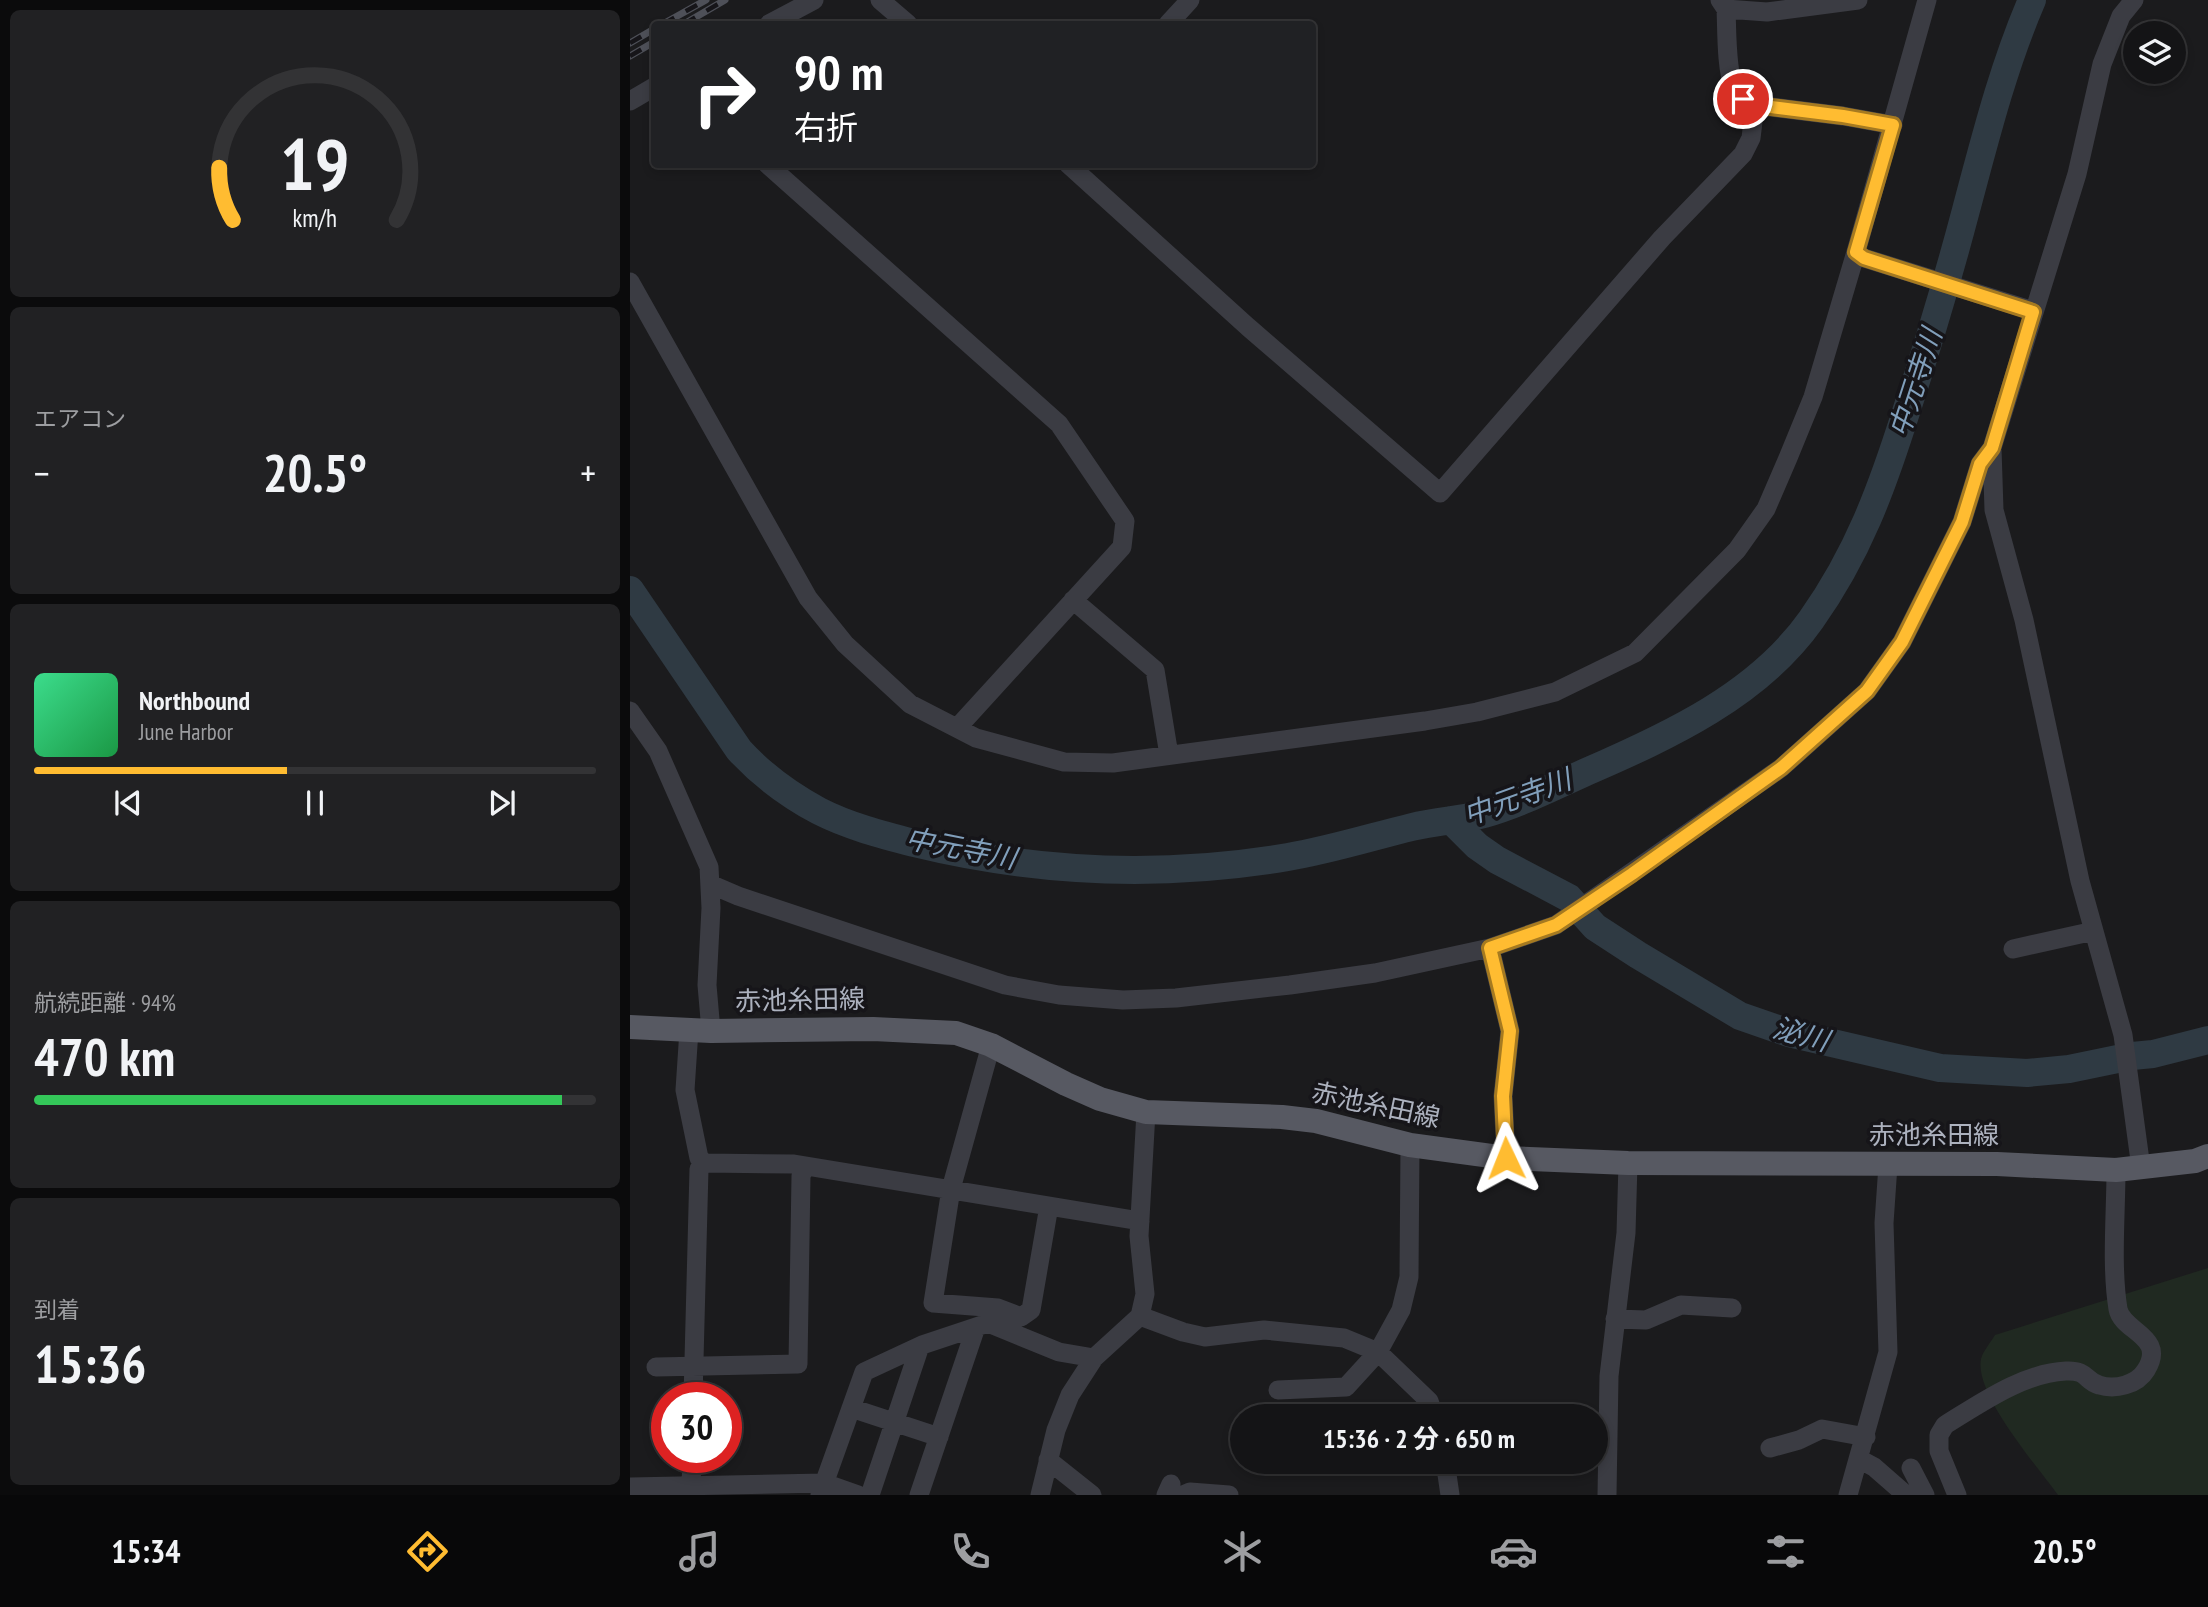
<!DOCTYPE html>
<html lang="ja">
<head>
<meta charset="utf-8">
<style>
	body { margin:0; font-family:"PT Sans Narrow","Noto Sans JP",sans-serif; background:#212123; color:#f1f3f6; height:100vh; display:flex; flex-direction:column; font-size:26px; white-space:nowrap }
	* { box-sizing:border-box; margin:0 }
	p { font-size:23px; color:#9d9ea1 }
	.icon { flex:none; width:38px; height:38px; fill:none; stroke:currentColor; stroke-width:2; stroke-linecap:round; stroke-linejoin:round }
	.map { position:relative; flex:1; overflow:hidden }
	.panel { display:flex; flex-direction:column; gap:10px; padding:10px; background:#0b0b0c; width:630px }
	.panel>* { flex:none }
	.top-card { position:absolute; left:21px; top:21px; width:665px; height:147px; border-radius:7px; box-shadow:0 4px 10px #0003,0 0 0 2px #333335; background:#202124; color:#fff; overflow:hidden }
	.buttons { position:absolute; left:1493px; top:21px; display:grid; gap:14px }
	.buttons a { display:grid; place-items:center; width:63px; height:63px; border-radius:50%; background:#141416; box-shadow:0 4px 10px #0003,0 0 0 2px #333335; font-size:35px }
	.speed { position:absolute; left:21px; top:1382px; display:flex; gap:14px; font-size:35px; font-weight:700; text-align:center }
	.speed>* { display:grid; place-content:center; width:91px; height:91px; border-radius:50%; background:#141416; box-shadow:0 4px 10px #0003,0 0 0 2px #333335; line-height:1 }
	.speed .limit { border:10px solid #d22; background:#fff; color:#111 }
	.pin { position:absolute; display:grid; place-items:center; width:60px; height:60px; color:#fff; margin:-30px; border:4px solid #fff; border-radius:50%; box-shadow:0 2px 7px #0007 }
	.me { position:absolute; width:77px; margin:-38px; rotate:358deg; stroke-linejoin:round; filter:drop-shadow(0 0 5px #0008) }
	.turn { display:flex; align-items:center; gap:24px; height:147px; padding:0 28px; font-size:32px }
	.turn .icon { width:91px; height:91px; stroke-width:2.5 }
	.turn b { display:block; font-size:49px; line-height:60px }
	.big { font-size:52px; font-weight:700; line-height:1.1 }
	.panel .tile { flex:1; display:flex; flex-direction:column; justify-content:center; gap:10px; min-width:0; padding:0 24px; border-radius:10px; background:#212123 }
	.panel .dial { align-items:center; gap:0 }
	.dial svg { height:182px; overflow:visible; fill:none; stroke:#333335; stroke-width:7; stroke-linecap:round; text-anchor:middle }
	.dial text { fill:#f1f3f6; stroke:none }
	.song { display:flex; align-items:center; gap:21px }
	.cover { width:84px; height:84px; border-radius:10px; background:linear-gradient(135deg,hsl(150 70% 55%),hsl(140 70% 35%)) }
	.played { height:7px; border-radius:4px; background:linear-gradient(90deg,#ffbc31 45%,#333335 45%) }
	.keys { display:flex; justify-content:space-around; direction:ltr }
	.heat { display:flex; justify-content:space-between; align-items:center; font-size:38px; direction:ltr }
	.charge { height:10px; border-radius:5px; background:linear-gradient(90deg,#34c759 94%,#333335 0) }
	.trip { position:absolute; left:600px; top:1404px; width:378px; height:70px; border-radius:35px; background:#141416; box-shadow:0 4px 10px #0003,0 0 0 2px #333335; font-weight:700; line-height:70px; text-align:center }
	.menu { display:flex; height:112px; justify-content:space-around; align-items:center; background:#080809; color:#9d9ea1 }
	.menu .icon { width:49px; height:49px }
	.menu .selected { color:#ffbc31 }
	.menu b { font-size:32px; color:#f1f3f6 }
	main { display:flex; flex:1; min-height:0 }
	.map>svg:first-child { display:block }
</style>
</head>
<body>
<main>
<section class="panel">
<div class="tile dial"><svg viewBox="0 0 100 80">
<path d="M14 69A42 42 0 1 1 86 69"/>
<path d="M14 69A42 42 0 0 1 8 46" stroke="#ffbc31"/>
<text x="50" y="56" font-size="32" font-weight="700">19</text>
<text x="50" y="72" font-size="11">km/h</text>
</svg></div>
<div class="tile"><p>エアコン</p>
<div class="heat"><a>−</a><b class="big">20.5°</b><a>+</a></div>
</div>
<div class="tile">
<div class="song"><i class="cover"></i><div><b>Northbound</b><p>June Harbor</p></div></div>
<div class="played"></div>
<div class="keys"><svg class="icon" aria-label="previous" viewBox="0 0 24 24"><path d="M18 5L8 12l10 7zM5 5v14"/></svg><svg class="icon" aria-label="pause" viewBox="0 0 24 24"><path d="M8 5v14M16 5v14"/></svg><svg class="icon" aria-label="next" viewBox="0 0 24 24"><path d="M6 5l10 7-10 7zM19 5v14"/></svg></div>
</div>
<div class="tile"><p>航続距離 · 94%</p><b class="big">470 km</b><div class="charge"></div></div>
<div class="tile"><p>到着</p><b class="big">15:36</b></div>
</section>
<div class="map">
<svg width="1578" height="1495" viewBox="0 0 1578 1495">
	<rect width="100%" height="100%" fill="#1b1b1d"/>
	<path fill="#202921" d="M1578,1268V1495H1428C1407,1466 1344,1394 1351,1359C1353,1351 1361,1342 1365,1335Z"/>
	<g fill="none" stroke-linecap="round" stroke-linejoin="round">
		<path stroke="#2f3a43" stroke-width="28" d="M0,590L109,750C132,775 159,795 189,811C218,826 253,835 284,843C407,873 533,878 658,857C700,850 741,837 782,827C806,821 831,820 854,814C889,804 923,787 956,772C1039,736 1128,695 1181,620C1228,554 1252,488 1276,412C1298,345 1318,278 1336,210C1355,139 1373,67 1402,0
			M821,820L847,846L867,860L939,898L965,927L1008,955L1110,1016L1159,1033L1310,1068L1397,1073L1439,1069L1502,1056L1523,1054L1578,1040"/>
		<path stroke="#3b3c43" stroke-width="19" d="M250,0L278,24
			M1090,0L1096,9C1097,29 1096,70 1104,88C1107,97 1117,101 1125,105L1213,116L1263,125
			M1504,0L1491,16L1472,64L1447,174L1362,448L1364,510L1394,620L1450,881L1493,1035L1511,1168
			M1096,9L1137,12L1228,0
			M139,24L184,0
			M538,24L560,0
			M0,101L24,87
			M137,164L429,424L495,521L492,547L327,728
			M438,164L618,327L810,493L1032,238L1113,154L1121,138L1125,105
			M1226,252L1234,258L1403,311
			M0,282L178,598L215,644L280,704L346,738L434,762L483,763L795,721L847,712L925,692L1005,653L1107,550L1136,509L1158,458L1183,397L1226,252L1297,0
			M443,600L525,670L539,755
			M0,711L28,751L79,867L81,908L77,985L81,1031
			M80,884L108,896L375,985L429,995L493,1000L546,998L660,985L745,973L860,948L926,925L1151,768L1237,691L1272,642L1332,522L1350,464L1362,448
			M860,948L880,1031L873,1096L876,1158
			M1383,949L1464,931
			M59,1030L55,1090L69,1158L75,1163
			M361,1045L321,1189L303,1303L368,1308L391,1317L401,1310L419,1206
			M510,1316L553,1332L575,1337L634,1330L714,1338L748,1352L799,1401L804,1416
			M985,1319L1016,1320L1051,1305L1102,1308
			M26,1367L168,1364L171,1176L175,1166
			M648,1390L716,1387L748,1352L771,1310L779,1277L780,1145
			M63,1398L69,1169L75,1163L164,1164L510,1221
			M221,1408L309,1437
			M1140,1448L1169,1440L1192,1429L1236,1437
			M1229,1459L1244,1467L1276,1495
			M418,1460L462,1495
			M815,1461L820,1495
			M1281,1468L1295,1495
			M61,1485L62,1458
			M0,1487L194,1483L228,1495
			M190,1495L234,1372L292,1345L358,1323L429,1352L464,1358
			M240,1495L290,1346
			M289,1495L346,1327
			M410,1495L426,1430L440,1395L464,1358L510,1316L515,1294L509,1236L516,1112
			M536,1495L541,1484
			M553,1495L560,1492L599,1495
			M977,1495L979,1376L996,1233L998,1163
			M1218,1495L1258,1352L1254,1223L1258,1165
			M1327,1495L1309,1451V1435L1315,1425C1351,1403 1393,1373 1436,1371C1458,1370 1455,1381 1469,1385C1485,1390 1507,1385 1516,1370C1537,1336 1492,1332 1488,1309C1481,1266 1486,1214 1486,1170"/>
		<path stroke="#575962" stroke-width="24" d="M0,1027L81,1031L243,1029L326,1033L361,1045L436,1084L470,1099L516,1112L652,1117L686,1121L780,1145L876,1158L998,1163L1367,1164L1486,1170L1565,1161L1578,1156"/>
		<g stroke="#4e5058" stroke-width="7">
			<path id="rail" d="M33,24L76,0
				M54,24L95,0
				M0,43L24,29
				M0,56L24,42"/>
		</g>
		<use href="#rail" stroke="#161519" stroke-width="4.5" stroke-dasharray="13" stroke-linecap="butt"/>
	</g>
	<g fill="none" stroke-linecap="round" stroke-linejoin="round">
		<g stroke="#a67a20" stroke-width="18">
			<path id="route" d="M876,1158L873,1096L880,1031L860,948L926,925L1002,874L1151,768L1237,691L1272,642L1332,522L1350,464L1362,448L1403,312L1234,258L1226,252L1263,125L1213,116L1125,105L1113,99"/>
		</g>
		<use href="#route" stroke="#ffbc31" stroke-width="12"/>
	</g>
	<g text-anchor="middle" stroke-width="7" stroke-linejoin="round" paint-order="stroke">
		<g font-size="26" fill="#acb1be" stroke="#161519">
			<text transform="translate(170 1000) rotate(-1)" y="9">赤池糸田線</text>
			<text transform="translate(746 1105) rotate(12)" y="9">赤池糸田線</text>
			<text x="1304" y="1144">赤池糸田線</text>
		</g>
		<g font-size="28" font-style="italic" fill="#819fbb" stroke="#161519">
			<text transform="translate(1285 383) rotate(-72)" y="10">中元寺川</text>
			<text transform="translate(887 797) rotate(-20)" y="10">中元寺川</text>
			<text transform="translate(331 848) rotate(11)" y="10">中元寺川</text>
			<text transform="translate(1171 1034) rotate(15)" y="10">泌川</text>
		</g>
	</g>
</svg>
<div class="buttons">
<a><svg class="icon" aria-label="layers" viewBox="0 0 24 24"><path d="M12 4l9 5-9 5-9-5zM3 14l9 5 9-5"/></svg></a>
</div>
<div class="speed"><div class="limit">30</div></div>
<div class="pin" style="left:1113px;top:99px;background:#d93025"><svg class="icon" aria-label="arrive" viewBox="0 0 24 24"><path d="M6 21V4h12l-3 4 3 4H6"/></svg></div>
<svg class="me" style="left:876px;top:1158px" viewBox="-20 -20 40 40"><path d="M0-17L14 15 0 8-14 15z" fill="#ffbc31" stroke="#fff" stroke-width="4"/></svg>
<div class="trip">15:36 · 2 分 · 650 m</div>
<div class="top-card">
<div class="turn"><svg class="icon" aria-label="right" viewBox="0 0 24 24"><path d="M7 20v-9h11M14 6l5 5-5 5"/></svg><div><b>90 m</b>右折</div></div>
</div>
</div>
</main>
<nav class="menu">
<b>15:34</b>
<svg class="icon selected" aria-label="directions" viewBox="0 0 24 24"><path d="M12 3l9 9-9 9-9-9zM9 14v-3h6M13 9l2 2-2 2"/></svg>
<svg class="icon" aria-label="music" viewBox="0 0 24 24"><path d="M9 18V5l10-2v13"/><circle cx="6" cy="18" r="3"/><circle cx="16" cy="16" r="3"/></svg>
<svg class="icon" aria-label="phone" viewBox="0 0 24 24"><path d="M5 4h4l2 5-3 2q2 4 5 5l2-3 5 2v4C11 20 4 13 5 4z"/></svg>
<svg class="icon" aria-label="climate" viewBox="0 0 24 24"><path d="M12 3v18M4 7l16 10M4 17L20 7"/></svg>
<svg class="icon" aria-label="car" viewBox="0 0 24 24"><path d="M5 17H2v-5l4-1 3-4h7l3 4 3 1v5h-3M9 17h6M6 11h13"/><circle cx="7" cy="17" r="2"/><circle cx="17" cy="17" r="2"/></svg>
<svg class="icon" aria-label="filters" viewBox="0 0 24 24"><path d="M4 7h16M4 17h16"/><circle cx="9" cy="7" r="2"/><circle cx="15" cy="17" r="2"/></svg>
<b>20.5°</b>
</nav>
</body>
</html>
